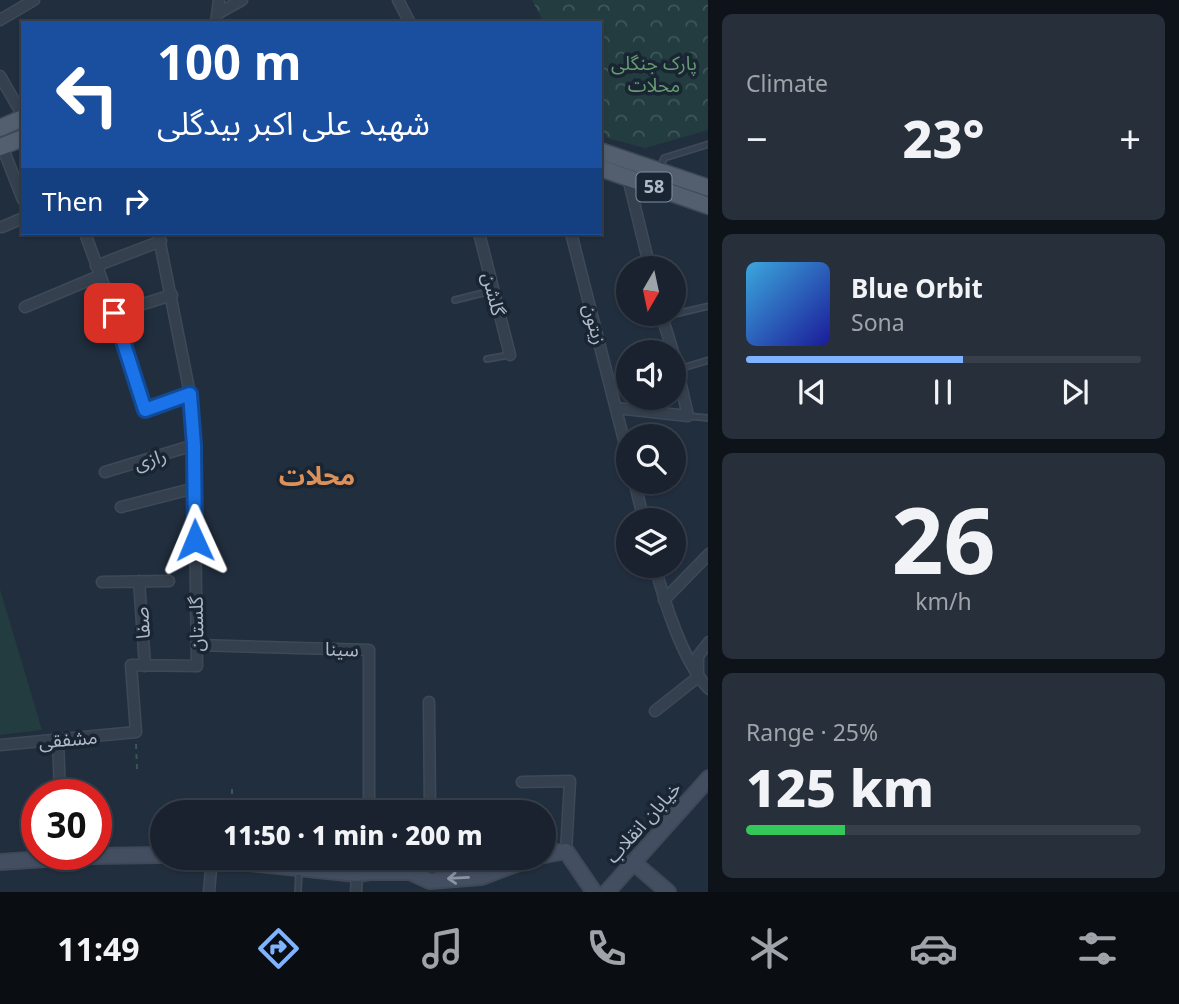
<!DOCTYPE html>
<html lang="en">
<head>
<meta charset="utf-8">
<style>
	body { margin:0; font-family:"Noto Sans","Noto Sans Arabic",sans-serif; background:#262f3a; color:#f1f3f6; height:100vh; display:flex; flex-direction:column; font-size:26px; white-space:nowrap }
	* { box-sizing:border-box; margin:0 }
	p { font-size:23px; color:#9fa4aa }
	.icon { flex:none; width:38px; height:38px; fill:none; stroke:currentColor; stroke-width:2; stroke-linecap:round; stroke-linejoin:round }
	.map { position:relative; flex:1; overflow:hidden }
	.drawer { display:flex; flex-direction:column; gap:14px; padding:14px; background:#0e1319; width:471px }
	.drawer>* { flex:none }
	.guide { position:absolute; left:21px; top:21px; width:581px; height:214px; border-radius:0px; box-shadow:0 2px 5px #0004,0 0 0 2px #373f4a; background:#1a4fa0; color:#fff; overflow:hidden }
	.needle { width:46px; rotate:189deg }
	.controls { position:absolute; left:616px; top:256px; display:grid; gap:14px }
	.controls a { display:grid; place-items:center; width:70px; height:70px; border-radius:50%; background:#19222e; box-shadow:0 2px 5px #0004,0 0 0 2px #373f4a; font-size:35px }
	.speed { position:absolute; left:21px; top:779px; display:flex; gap:14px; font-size:35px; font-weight:700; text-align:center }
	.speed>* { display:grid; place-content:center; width:91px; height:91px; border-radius:50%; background:#19222e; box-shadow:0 2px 5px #0004,0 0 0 2px #373f4a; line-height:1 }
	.speed .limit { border:10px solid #d22; background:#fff; color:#111 }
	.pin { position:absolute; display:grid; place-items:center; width:60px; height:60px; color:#fff; margin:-30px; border-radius:14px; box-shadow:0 4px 10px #0006 }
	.me { position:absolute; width:77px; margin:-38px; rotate:359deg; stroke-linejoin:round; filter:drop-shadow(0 0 5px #0008) }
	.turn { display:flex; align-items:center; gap:24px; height:147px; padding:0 21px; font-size:32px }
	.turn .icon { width:91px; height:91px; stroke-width:2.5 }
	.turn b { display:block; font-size:49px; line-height:60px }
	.then { display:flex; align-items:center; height:66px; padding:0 21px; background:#0003; gap:14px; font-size:26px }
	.big { font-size:52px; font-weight:800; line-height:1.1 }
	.drawer .tile { flex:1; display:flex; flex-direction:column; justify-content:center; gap:10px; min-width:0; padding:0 24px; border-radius:10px; background:#262f3a }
	.drawer .dial { align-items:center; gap:0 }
	.dial b { font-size:91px; line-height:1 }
	.song { display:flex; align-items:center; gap:21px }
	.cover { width:84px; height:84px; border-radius:10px; background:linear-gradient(135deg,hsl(200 70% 55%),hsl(240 70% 35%)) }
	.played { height:7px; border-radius:4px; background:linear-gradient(90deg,#80b3ff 55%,#373f4a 55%) }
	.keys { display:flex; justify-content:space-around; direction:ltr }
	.heat { display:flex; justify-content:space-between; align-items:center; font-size:38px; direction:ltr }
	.charge { height:10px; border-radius:5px; background:linear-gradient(90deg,#34c759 25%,#373f4a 0) }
	.trip { position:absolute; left:150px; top:800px; width:406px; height:70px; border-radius:35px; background:#19222e; box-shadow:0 2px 5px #0004,0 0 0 2px #373f4a; font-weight:800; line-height:70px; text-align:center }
	.tab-bar { display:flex; height:112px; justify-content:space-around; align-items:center; background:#0a0e12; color:#9fa4aa }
	.tab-bar .icon { width:49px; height:49px }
	.tab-bar .selected { color:#80b3ff }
	.tab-bar b { font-size:32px; color:#f1f3f6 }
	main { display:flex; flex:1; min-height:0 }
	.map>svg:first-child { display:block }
</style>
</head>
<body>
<main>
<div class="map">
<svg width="709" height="892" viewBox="0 0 709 892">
	<defs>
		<pattern id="park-crowns" width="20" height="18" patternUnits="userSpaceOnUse" patternTransform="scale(1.75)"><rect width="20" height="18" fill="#233c3f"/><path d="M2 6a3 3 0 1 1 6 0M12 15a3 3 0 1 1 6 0" fill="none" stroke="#405659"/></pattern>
	</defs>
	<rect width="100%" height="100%" fill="#212e3e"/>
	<path fill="url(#park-crowns)" d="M532,0H708V130L645,148L607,138L600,126V23H544Z"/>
	<path fill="#233c3f" d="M0,589L42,730L0,735Z"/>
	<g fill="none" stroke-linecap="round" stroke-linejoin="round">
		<g stroke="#3e4957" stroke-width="8">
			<path id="lane" d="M661,166L664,158L709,144
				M455,300L491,291
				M662,317L709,306
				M487,359L510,355
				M679,369L709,360
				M688,416L709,418
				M298,892L299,870"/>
		</g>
		<g stroke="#3e4957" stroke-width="13">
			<path id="street" d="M398,0L410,23
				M217,14L242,0
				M0,20L34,0
				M216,23L219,0
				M0,76L23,116
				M2,146L23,200
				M628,178L650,268
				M2,227L23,218
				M85,233L115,316L145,410L190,394
				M479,233L510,355
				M571,233L628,456
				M96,266L161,241
				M25,307L99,276
				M114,313L172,295
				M661,313L673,352
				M616,408L688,416L674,354
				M105,472L194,445
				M634,481L644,520
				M121,507L195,488
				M655,565C664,602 683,662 709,689
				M139,581L145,666
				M102,582L169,581
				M664,600L709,554
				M197,645L369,650V812
				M698,673V656L709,642
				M429,702L430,812
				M655,711L698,677
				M58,740L60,794
				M0,745L136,732L131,665L197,666L194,445L190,394L158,233
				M522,782L570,781L566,851
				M370,858V872
				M430,858V881
				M209,892L212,858
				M356,892L357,874"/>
		</g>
		<g stroke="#3e4957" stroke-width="18">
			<path id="secondary" d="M544,855L566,851L594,892
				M200,858L357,874L370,872H410L430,881L481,877L532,858
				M0,862L92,856L163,855
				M633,862L668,892
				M607,892L709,778"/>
		</g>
		<g stroke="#3e4957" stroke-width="19">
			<path id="primary" d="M0,128L23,118
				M0,147L23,138
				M600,151L709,188
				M600,168L709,206"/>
		</g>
		<path stroke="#3c5557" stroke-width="2" stroke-dasharray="5 5" stroke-linecap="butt" d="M136,744L137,769
			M232,789V812"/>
		<use href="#lane" stroke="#35404e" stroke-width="4.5"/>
		<use href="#street" stroke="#35404e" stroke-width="10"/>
		<use href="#secondary" stroke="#434e61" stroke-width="14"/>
		<use href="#primary" stroke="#535f6e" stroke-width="16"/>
	</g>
	<defs><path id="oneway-shaft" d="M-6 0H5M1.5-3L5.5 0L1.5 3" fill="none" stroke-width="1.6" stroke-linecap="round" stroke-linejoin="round" transform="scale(1.75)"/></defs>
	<use stroke="#8a94a5" href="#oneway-shaft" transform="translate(458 878) rotate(177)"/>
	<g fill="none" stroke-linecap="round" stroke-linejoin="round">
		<g stroke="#114b97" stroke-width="18">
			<path id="route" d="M114,313L145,410L190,394L194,445L195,540"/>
		</g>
		<use href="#route" stroke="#1a73e8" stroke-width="12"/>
	</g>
	<g text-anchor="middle" stroke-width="7" stroke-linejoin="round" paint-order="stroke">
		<rect fill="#1a2533" stroke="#838d9c" stroke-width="2" x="636.5" y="172.5" width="35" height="29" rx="5"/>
		<g font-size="18" font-weight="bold" fill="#b0bac9">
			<text x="654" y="193">58</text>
		</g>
		<g font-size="19" fill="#659c71" stroke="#1a2533">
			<text x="654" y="70">پارک جنگلی<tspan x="654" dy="22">محلات</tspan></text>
		</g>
		<g font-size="19" fill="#b0bac9" stroke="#1a2533">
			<text transform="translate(494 294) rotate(76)" y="7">گلشن</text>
			<text transform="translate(595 324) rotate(75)" y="7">زیتون</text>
			<text transform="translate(150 459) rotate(-17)" y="7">رازی</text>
			<text transform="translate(142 623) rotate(-94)" y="7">صفا</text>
			<text transform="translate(196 624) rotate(-91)" y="7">گلستان</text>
			<text transform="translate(342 649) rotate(2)" y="7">سینا</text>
			<text transform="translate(68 739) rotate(-5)" y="7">مشفقی</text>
			<text transform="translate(643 822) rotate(-48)" y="7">خیابان انقلاب</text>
		</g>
		<g font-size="26" font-weight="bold" fill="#dd9057" stroke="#1a2533">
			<text x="317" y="485">محلات</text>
		</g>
	</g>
</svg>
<div class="controls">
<a><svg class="needle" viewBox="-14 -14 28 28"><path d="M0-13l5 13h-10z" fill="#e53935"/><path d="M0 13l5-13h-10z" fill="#9fa4aa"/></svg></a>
<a><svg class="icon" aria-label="sound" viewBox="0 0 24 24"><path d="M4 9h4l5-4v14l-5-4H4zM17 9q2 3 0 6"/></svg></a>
<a><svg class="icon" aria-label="search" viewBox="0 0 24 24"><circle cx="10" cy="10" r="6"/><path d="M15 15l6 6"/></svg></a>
<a><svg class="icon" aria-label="layers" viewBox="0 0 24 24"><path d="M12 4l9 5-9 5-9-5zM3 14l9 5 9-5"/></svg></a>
</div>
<div class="speed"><div class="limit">30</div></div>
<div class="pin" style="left:114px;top:313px;background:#d93025"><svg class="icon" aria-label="arrive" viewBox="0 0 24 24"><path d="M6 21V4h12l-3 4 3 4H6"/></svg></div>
<svg class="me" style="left:195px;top:540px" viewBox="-20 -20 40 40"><path d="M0-17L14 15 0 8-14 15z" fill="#1a73e8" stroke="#fff" stroke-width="4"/></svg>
<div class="trip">11:50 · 1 min · 200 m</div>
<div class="guide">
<div class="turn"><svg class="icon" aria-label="left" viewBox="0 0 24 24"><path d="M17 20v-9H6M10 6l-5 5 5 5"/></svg><div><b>100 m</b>شهید علی اکبر بیدگلی</div></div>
<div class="then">Then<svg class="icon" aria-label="right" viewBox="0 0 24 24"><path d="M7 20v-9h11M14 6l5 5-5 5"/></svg></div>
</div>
</div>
<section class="drawer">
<div class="tile"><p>Climate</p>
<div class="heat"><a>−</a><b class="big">23°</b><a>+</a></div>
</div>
<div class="tile">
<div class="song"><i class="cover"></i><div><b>Blue Orbit</b><p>Sona</p></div></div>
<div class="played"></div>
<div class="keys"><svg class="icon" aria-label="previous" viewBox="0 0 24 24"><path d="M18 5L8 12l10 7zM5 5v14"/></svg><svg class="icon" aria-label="pause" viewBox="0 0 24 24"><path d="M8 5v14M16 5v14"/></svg><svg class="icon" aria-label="next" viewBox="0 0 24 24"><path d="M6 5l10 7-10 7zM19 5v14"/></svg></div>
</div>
<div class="tile dial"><b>26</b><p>km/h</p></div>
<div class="tile"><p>Range · 25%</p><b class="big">125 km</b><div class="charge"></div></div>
</section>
</main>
<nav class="tab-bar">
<b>11:49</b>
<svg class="icon selected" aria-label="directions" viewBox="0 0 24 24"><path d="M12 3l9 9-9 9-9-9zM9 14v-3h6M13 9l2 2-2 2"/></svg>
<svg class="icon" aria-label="music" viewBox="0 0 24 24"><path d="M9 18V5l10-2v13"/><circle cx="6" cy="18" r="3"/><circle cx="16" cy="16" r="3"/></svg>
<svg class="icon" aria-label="phone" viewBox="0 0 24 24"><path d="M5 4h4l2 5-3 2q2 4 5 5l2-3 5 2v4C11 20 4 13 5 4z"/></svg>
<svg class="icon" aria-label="climate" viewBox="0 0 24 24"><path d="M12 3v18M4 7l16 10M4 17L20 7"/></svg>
<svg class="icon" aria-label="car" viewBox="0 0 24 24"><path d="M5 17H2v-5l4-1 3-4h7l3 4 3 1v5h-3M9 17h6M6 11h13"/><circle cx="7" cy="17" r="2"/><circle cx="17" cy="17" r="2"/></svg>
<svg class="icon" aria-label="filters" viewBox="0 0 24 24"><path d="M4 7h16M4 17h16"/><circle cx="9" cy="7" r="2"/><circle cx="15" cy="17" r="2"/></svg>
</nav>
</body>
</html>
